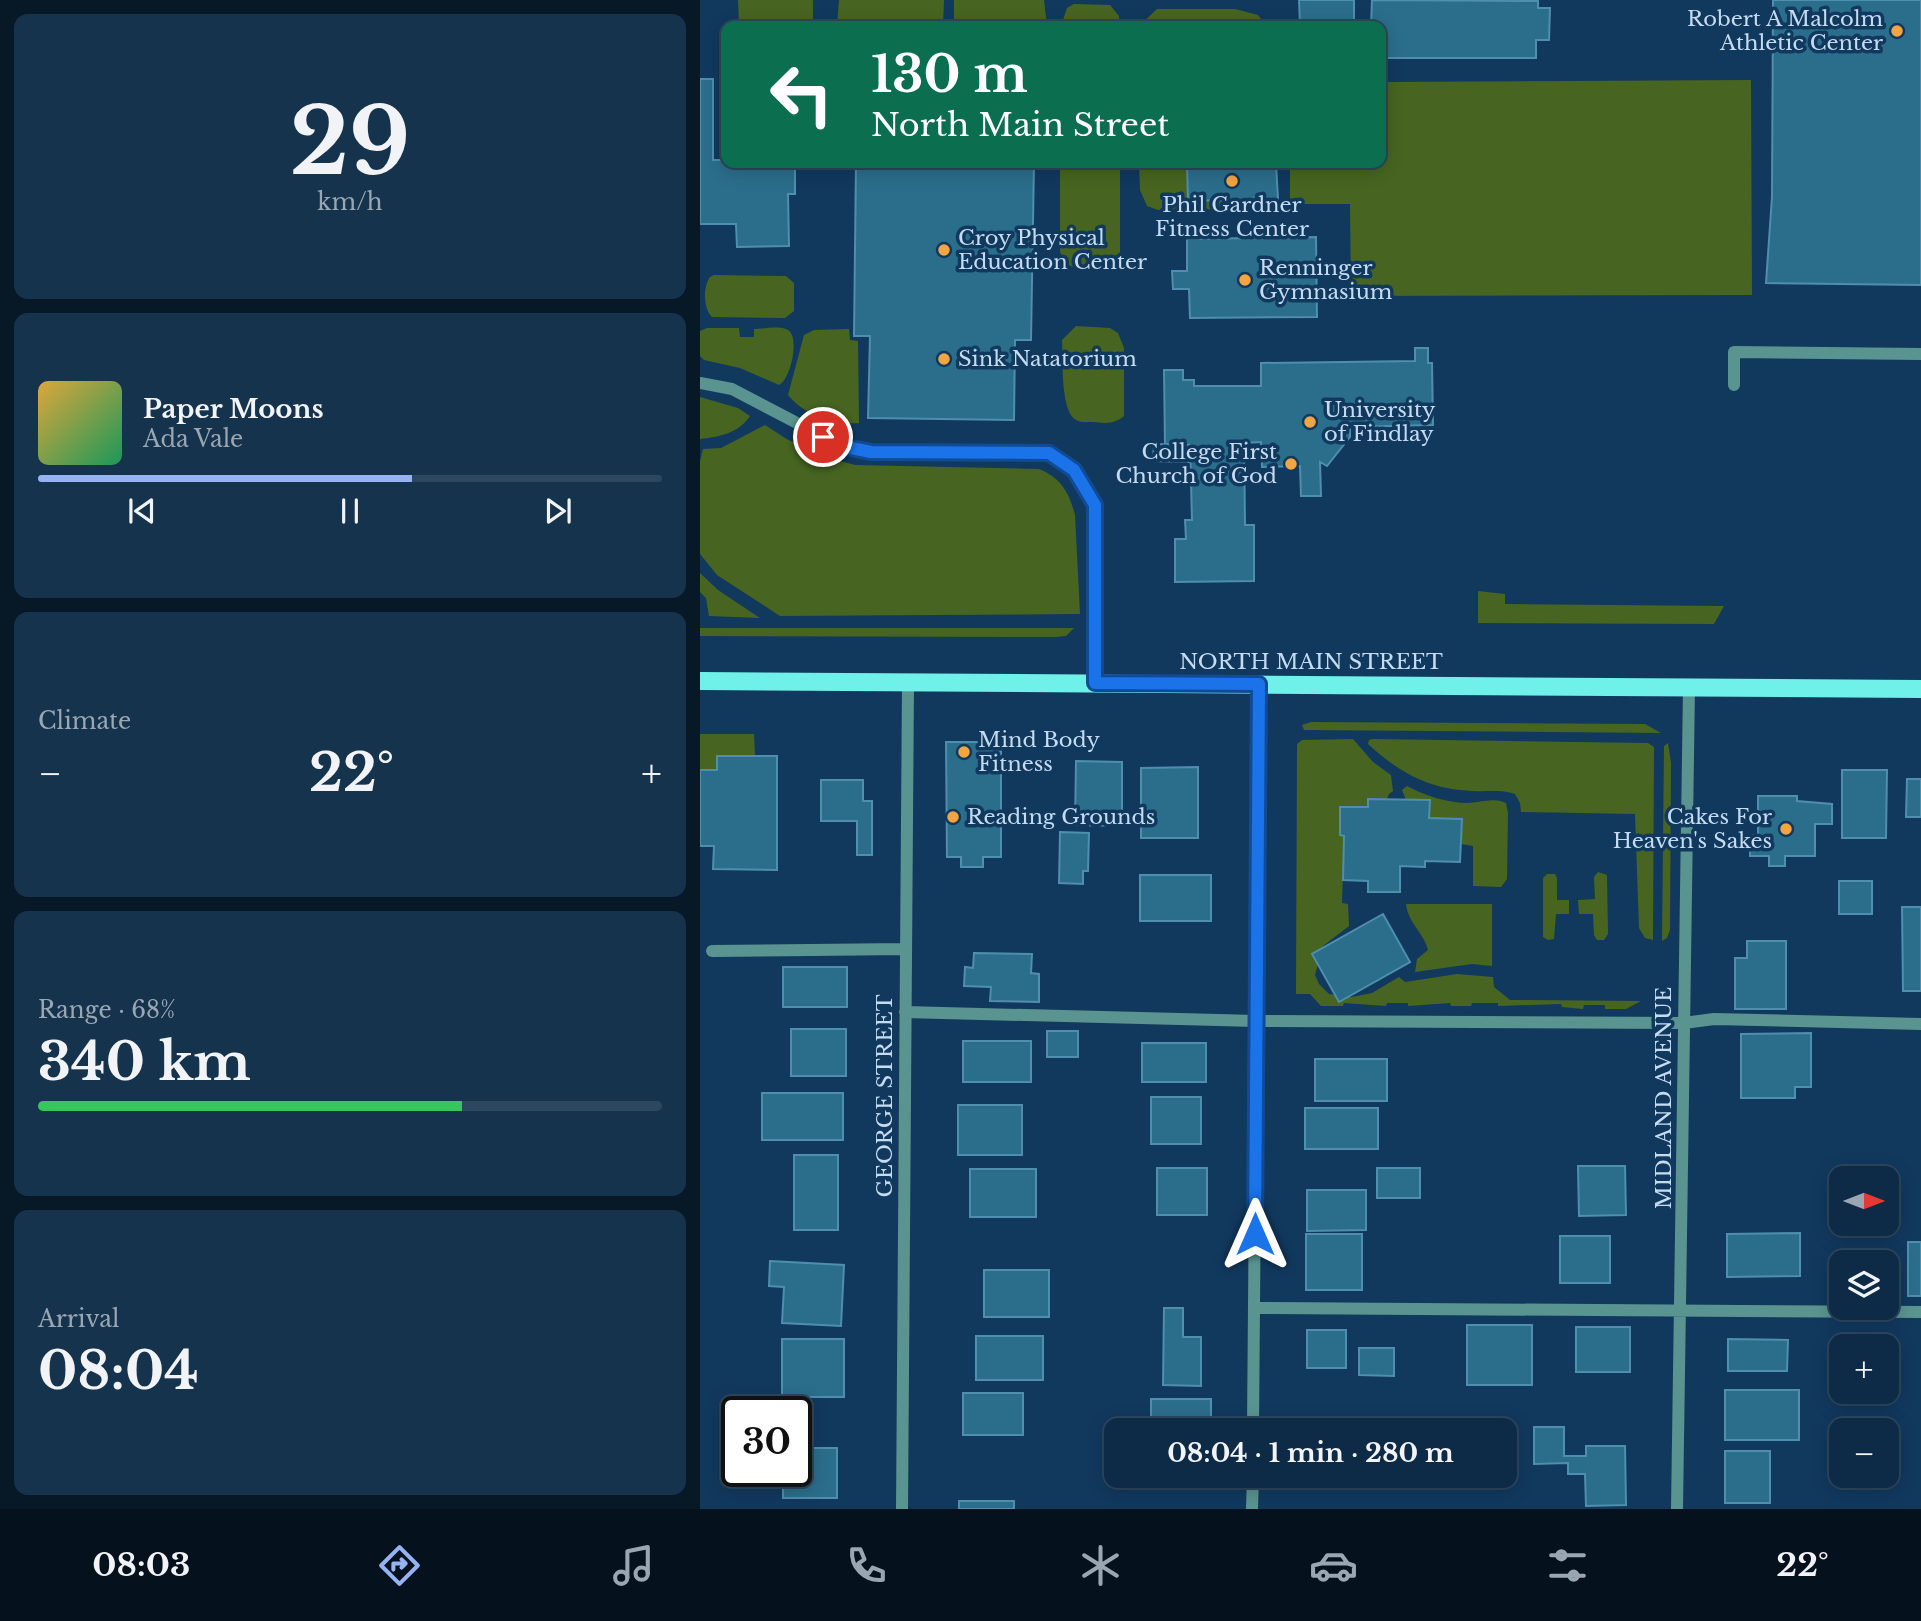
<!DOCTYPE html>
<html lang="en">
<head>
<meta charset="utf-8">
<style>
	body { margin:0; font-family:"Libre Baskerville",serif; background:#16334d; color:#f1f3f6; height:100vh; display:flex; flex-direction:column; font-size:26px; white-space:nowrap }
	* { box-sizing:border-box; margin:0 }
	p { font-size:23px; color:#9aa7b3 }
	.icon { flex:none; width:38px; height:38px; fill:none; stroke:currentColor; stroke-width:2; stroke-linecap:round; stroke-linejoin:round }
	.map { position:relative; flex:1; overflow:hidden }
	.details { display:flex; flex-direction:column; gap:14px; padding:14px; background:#071826; width:700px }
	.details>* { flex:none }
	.top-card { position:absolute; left:21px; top:21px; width:665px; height:147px; border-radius:14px; box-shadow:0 4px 18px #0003,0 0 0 2px #2d475f; background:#0b6e4f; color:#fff; overflow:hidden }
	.needle { width:46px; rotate:90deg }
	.tools { position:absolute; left:1129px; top:1166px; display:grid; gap:14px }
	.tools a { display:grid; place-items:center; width:70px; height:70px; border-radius:14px; background:#0d2b46; box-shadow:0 4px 18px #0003,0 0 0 2px #2d475f; font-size:35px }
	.speed { position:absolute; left:21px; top:1396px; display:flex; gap:14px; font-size:35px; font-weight:700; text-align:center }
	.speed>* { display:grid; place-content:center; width:91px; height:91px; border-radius:50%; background:#0d2b46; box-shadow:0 4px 18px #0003,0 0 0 2px #2d475f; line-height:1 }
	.speed .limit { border:4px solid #111; border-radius:10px; background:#fff; color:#111 }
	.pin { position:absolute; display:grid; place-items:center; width:60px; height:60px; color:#fff; margin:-30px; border:4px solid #fff; border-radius:50%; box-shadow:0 2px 7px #0007 }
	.me { position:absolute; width:77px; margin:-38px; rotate:0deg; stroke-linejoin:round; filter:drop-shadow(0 0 5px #0008) }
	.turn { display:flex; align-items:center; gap:24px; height:147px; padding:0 35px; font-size:32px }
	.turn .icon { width:91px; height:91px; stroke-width:2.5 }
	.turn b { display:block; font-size:49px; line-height:60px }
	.big { font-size:52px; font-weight:700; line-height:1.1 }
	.details .card { flex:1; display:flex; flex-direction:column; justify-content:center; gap:10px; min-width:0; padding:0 24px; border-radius:14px; background:#16334d }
	.details .dial { align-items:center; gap:0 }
	.dial b { font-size:91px; line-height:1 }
	.song { display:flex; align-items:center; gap:21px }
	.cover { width:84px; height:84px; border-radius:10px; background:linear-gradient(135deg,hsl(40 70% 55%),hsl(150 70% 35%)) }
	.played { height:7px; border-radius:4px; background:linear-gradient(90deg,#95b2f1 60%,#2d475f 60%) }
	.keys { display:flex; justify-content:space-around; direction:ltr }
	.heat { display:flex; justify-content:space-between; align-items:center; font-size:38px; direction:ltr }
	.charge { height:10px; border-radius:5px; background:linear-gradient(90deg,#34c759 68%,#2d475f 0) }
	.trip { position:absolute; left:404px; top:1418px; width:413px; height:70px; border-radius:14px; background:#0d2b46; box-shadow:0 4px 18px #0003,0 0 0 2px #2d475f; font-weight:700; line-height:70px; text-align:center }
	.tab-bar { display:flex; height:112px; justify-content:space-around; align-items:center; background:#05111c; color:#9aa7b3 }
	.tab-bar .icon { width:49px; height:49px }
	.tab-bar .current { color:#95b2f1 }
	.tab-bar b { font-size:32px; color:#f1f3f6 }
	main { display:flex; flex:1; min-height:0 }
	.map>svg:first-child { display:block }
</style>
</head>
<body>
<main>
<section class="details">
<div class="card dial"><b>29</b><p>km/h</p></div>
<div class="card">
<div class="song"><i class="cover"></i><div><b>Paper Moons</b><p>Ada Vale</p></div></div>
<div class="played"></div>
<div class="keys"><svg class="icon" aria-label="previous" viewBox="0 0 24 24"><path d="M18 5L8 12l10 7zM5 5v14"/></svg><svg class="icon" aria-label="pause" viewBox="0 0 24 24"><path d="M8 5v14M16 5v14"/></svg><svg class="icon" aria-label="next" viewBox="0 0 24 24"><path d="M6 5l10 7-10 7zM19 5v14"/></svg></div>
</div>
<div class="card"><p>Climate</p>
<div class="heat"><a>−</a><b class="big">22°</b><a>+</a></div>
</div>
<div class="card"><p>Range · 68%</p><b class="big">340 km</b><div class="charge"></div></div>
<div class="card"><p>Arrival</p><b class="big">08:04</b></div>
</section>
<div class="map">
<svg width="1221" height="1509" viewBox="0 0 1221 1509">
	<rect width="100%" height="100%" fill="#11395e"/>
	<path fill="#476521" d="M38,0H113V26H39Z
		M139,0H244L243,26H137Z
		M254,0H344L347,26H254Z
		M374,4L410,5L419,16V26H361L367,8Z
		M457,9H535L558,15L567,26H439Z
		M1051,80L1052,295L651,296L650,204H590V163H681V82Z
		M360,163H420V254C401,271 392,272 367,265L360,252Z
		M439,163H487L488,201L529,200V209L458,210L447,206L440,190Z
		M14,275L86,276L94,283V311L85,318L12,317C3,308 3,287 10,277Z
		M376,326L410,328L418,333L424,348V416C413,425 405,423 392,422C387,422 381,423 376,420C360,411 363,358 362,340Z
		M7,328H39L40,337H54V329C64,329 79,325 88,330C100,337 91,379 79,385L40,368L4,360L0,356V331Z
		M149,329L150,340L158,341L159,423C135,425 104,415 88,395L104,335L114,330Z
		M0,397L38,408L50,416C39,433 19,437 0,439Z
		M65,425L85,438L118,455L155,465L339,469C361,478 369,492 375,515L380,614L80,616L17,575L0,554V461L3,449L21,448Z
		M0,573L18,590L60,618L9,616L6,598L0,592Z
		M778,591L805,594V604L1024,606L1014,624L778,623Z
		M0,628H374L366,636L355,637L0,636Z
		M611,722L945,724L961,733L604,730L602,725Z
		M0,734H54L55,756H18L17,770H0Z
		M653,739L673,762L691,775L693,791L689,794L687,799H669L668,807H640V835L644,836L642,903L648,904L649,926L623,946L615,975L619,984L629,994L652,997L672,993L699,977L705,982L757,974L793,977L794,987L810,1000L941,1001L926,1009H905V1005H884L883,1009L862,1007L861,1004L798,1006V1003H772L771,1006H751L750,1003L708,1006V1003H687L686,1006L644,1003L643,1006H621L610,994H596L597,744L602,740Z
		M673,739L948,743L954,747L953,940L945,938L939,928L935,814L821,812L820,803L815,794C800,789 787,792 772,791C728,789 700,773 668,744L669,740Z
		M968,743L971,763L970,930L967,938L962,941L964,746Z
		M707,786C723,795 748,803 767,803C780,803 793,797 806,803L808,813L807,879L801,887L773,886V846L761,844L762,819L729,818L730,800H706L702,790Z
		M898,872L907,875L908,934L904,940H897L894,935L893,914H879L878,900L895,899L894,877Z
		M847,874H855L857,878V900H869V914H856L854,939L848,940L843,937V878Z
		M706,904H792V966L772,964L715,972L717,959L728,950C724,933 708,923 706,904Z"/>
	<path fill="#2b6e8b" stroke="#4f8eac" stroke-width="2" d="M599,0H654V26H600Z
		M672,0L838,1V8H850L849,40H836V58H685V33H681V26H671Z
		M1073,0H1221V285L1066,283L1072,197Z
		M0,79H13V160H23V128H26V163H95V194H88L89,246L37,247L36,224H0Z
		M156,163H334L331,340H315L314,420L168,418L170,336H154Z
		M487,163H576L578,199H566V211L529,212V200L488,201Z
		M616,237L617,317L490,318L489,289H473L472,271H487V239Z
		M715,348H728V363H732L733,425L650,427V437L627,466L620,462L621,496H601L600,466L562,467L561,442L544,443L545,525H554V581L475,582V539H486L485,520H492L490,445L465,444L464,370H483V380H494V386H561V363L715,361Z
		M454,444L490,445L489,462L453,461Z
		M246,742H301V857H283V867H261V857H247Z
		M17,756H77V870L13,869L14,846H0V770H17Z
		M376,761L422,762V826L375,825Z
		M498,767V838H441V768Z
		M1142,770H1187L1186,838H1142Z
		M1207,779H1221V817H1206Z
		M121,780H163V801H172V855H157V821H121Z
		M1058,796H1097V801L1132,804V824H1115V856H1085V866H1069V856H1050V835H1058Z
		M668,799L730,800L729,818L762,819L760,862L725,861V867L700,866V892H668V881L643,880L644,836L640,835V807H668Z
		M360,832L389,833L388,871H383V884L359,883Z
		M440,875H511V921H440Z
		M1139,881H1172V914H1139Z
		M1202,907H1221V991H1203Z
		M683,914L710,962L639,1002L612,954Z
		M1047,941H1086V1009H1035V958H1047Z
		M274,953L332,954L331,973L339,974V1002L290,1001L291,987L264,986L265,967L273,968Z
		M83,967H147V1007H83Z
		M91,1029H146V1076H91Z
		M347,1031H378V1057H347Z
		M1111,1033V1087H1095V1098H1041V1034Z
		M263,1041H331V1082H263Z
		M442,1043H506V1082H442Z
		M615,1059H687V1101H615Z
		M62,1093H143V1140H62Z
		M451,1097H501V1144H451Z
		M258,1105H322V1155H258Z
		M605,1108H678V1149H605Z
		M94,1155H138V1230H94Z
		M878,1166H925L926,1215L879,1216Z
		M457,1168H507V1215H457Z
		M677,1168H720V1198H677Z
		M270,1169H336V1217H270Z
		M607,1190H666V1230L607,1231Z
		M1100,1233V1276L1027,1277V1234Z
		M606,1234H662V1290H606Z
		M860,1236H910V1283H860Z
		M1208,1242H1221V1296H1208Z
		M70,1261L144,1265L141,1326L82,1323L84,1287L69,1286Z
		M284,1270H349V1317H284Z
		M464,1308H483V1337H501V1386L463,1385Z
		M767,1325H832V1385H767Z
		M876,1327H930V1372H876Z
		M607,1330H646V1368H607Z
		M276,1336H343V1380H276Z
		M1155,1337H1191V1387H1186V1346H1155Z
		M82,1339H144V1397H82Z
		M1028,1339L1088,1340L1087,1371H1028Z
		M659,1348H694V1376L659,1375Z
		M1025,1390H1099V1440H1025Z
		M263,1393H323V1435H263Z
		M451,1399H511V1430H451Z
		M834,1427H864V1456H886V1446H925L926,1505L886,1506L885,1474H868V1463L834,1464Z
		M96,1448H137V1498H83V1472H96Z
		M1025,1451H1070V1503H1025Z
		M452,1475H510V1483H452Z
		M259,1501H314V1509H259Z"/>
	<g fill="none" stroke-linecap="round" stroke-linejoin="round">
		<path stroke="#5a9490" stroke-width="12" d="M0,383L32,389L141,446L171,452L349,453L374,470L395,505V683
			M1034,385V352L1221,354
			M12,951L205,949
			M205,1012L556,1021L984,1023L1014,1019L1221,1024
			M554,1308L1221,1312
			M553,1430L559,684
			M202,1509L208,682
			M552,1509L553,1475
			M977,1509L989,687"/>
		<path stroke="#6ff0e8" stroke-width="18" d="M0,681L1221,689"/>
	</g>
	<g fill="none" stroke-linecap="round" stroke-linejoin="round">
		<g stroke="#114b97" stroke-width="18">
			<path id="route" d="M123,437L141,446L171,452L349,453L374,470L395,505V683L559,684L555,1234"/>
		</g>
		<use href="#route" stroke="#1a73e8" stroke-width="12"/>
	</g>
	<g fill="#f2a540" stroke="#11395e" stroke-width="2.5">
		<circle cx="1197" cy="31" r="7"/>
		<circle cx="532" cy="181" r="7"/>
		<circle cx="244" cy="250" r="7"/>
		<circle cx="545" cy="280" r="7"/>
		<circle cx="244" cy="359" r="7"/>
		<circle cx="610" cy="422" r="7"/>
		<circle cx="591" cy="464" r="7"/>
		<circle cx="264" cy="752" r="7"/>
		<circle cx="253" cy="817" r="7"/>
		<circle cx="1086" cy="829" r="7"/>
	</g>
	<g text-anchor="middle" stroke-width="7" stroke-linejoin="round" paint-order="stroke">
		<g font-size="21" fill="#c5dbf2" stroke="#11395e" text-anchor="start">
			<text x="1183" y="26" text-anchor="end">Robert A Malcolm<tspan x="1183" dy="24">Athletic Center</tspan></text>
			<text x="532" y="212" text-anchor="middle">Phil Gardner<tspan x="532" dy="24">Fitness Center</tspan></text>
			<text x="258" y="245">Croy Physical<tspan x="258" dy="24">Education Center</tspan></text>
			<text x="559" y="275">Renninger<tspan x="559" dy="24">Gymnasium</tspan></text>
			<text x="258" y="366">Sink Natatorium</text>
			<text x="624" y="417">University<tspan x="624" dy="24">of Findlay</tspan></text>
			<text x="577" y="459" text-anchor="end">College First<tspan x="577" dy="24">Church of God</tspan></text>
			<text x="278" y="747">Mind Body<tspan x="278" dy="24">Fitness</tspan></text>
			<text x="267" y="824">Reading Grounds</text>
			<text x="1072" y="824" text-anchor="end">Cakes For<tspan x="1072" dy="24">Heaven's Sakes</tspan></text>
		</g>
		<g font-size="21" fill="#c5dbf2" stroke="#11395e">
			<text x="611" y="669">NORTH MAIN STREET</text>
			<text transform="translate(185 1096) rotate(-90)" y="7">GEORGE STREET</text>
			<text transform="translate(964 1098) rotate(-90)" y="7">MIDLAND AVENUE</text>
		</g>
	</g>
</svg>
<div class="tools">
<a><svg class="needle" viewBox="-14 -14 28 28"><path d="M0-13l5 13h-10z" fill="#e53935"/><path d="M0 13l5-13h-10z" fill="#9aa7b3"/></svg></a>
<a><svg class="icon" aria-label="layers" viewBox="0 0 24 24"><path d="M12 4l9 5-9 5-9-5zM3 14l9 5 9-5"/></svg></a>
<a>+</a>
<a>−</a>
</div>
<div class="speed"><div class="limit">30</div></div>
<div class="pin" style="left:123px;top:437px;background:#d93025"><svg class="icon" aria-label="arrive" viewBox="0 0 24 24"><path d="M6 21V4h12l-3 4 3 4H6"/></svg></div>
<svg class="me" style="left:555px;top:1234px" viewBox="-20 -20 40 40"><path d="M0-17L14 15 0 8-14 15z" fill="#1a73e8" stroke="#fff" stroke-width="4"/></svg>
<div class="trip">08:04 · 1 min · 280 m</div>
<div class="top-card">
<div class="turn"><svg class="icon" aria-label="left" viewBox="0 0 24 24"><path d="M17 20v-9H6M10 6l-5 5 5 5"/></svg><div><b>130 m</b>North Main Street</div></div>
</div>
</div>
</main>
<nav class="tab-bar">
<b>08:03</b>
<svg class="icon current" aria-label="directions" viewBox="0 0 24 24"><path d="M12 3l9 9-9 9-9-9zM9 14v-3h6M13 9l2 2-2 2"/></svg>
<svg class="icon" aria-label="music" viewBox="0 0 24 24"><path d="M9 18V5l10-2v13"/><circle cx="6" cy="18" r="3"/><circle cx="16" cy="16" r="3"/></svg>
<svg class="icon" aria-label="phone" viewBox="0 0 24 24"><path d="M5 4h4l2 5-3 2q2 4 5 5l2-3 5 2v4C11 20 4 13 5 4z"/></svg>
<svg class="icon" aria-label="climate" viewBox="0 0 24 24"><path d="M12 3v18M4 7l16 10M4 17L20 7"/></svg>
<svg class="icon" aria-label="car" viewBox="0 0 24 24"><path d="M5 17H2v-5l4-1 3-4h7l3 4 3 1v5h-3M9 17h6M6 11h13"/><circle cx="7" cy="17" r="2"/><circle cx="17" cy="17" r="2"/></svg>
<svg class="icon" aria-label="filters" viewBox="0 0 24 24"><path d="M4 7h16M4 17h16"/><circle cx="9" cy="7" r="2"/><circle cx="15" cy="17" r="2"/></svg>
<b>22°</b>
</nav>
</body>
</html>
